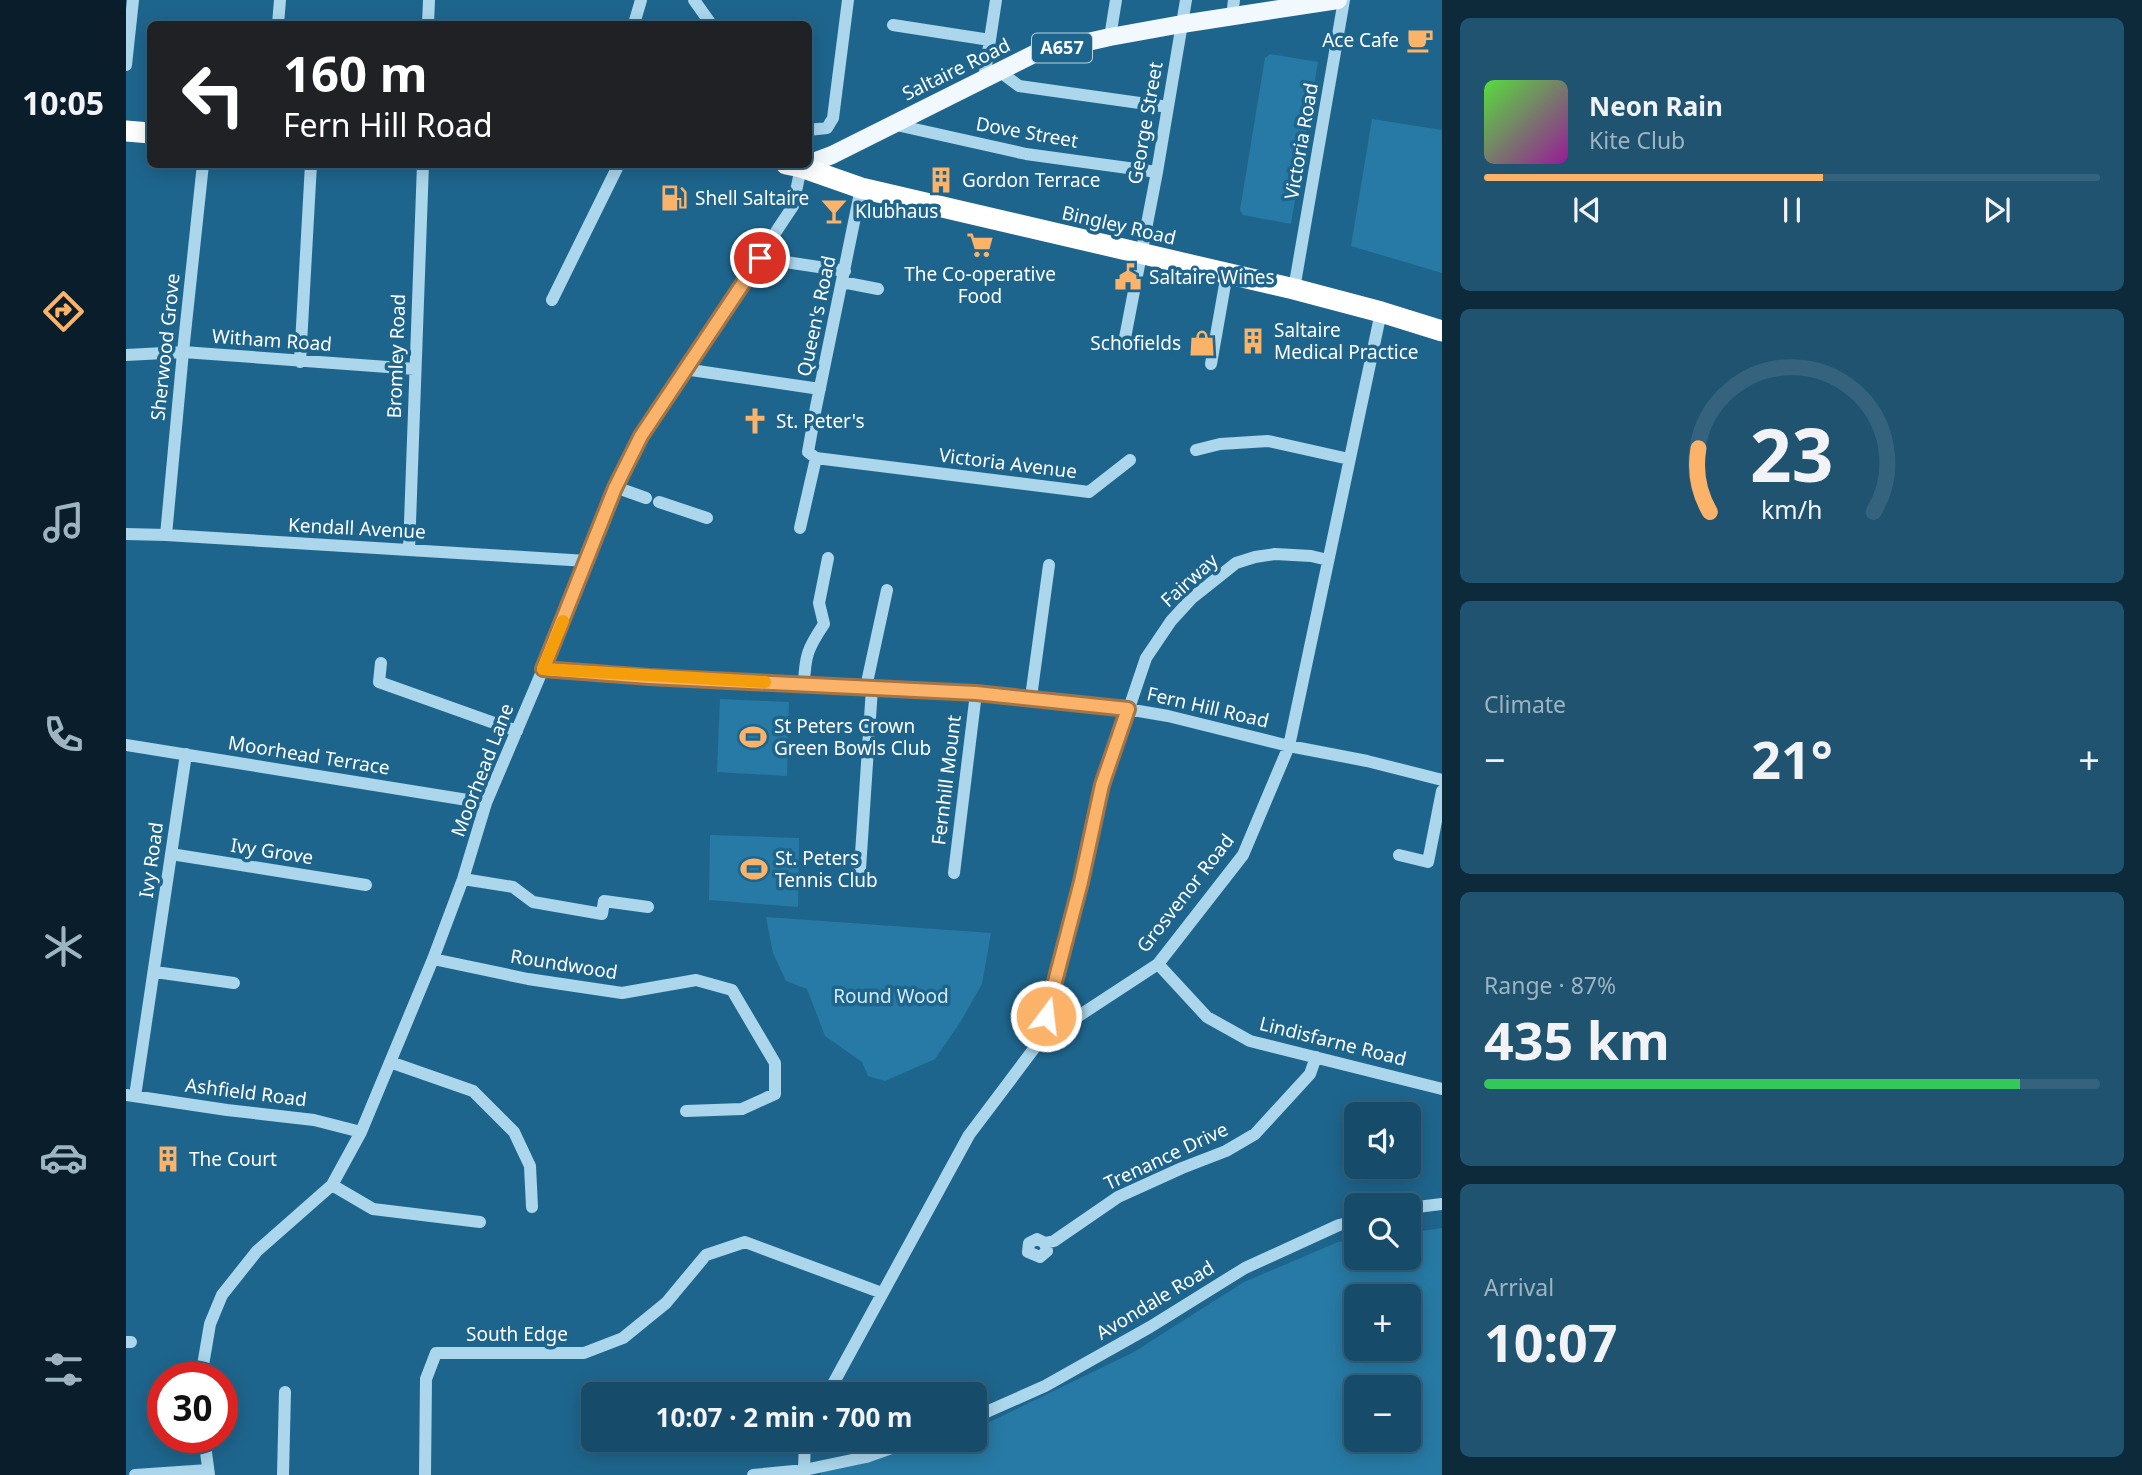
<!DOCTYPE html>
<html lang="en">
<head>
<meta charset="utf-8">
<style>
	body { margin:0; font-family:"Noto Sans",sans-serif; background:#1f5370; color:#f1f3f6; height:100vh; display:flex; flex-direction:column; font-size:26px; white-space:nowrap }
	* { box-sizing:border-box; margin:0 }
	p { font-size:23px; color:#9eb4c1 }
	.icon { flex:none; width:38px; height:38px; fill:none; stroke:currentColor; stroke-width:2; stroke-linecap:round; stroke-linejoin:round }
	.map { position:relative; flex:1; overflow:hidden }
	.drawer { display:flex; flex-direction:column; gap:18px; padding:18px; background:#0c2a3a; width:700px }
	.drawer>* { flex:none }
	.top-card { position:absolute; left:21px; top:21px; width:665px; height:147px; border-radius:10px; box-shadow:0 4px 18px #0003,0 0 0 2px #35637e; background:#202124; color:#fff; overflow:hidden }
	.fabs { position:absolute; left:1218px; top:1102px; display:grid; gap:14px }
	.fabs a { display:grid; place-items:center; width:77px; height:77px; border-radius:10px; background:#164c6a; box-shadow:0 4px 18px #0003,0 0 0 2px #35637e; font-size:35px }
	.speed { position:absolute; left:21px; top:1362px; display:flex; gap:14px; font-size:35px; font-weight:700; text-align:center }
	.speed>* { display:grid; place-content:center; width:91px; height:91px; border-radius:50%; background:#164c6a; box-shadow:0 4px 18px #0003,0 0 0 2px #35637e; line-height:1 }
	.speed .limit { border:10px solid #d22; background:#fff; color:#111 }
	.pin { position:absolute; display:grid; place-items:center; width:60px; height:60px; color:#fff; margin:-30px; border:4px solid #fff; border-radius:50%; box-shadow:0 2px 7px #0007 }
	.me { position:absolute; width:77px; margin:-38px; rotate:15deg; stroke-linejoin:round; filter:drop-shadow(0 0 5px #0008) }
	.turn { display:flex; align-items:center; gap:24px; height:147px; padding:0 21px; font-size:32px }
	.turn .icon { width:91px; height:91px; stroke-width:2.5 }
	.turn b { display:block; font-size:49px; line-height:60px }
	.big { font-size:52px; font-weight:700; line-height:1.1 }
	.drawer .card { flex:1; display:flex; flex-direction:column; justify-content:center; gap:10px; min-width:0; padding:0 24px; border-radius:10px; background:#1f5370 }
	.drawer .dial { align-items:center; gap:0 }
	.dial svg { height:182px; overflow:visible; fill:none; stroke:#35637e; stroke-width:7; stroke-linecap:round; text-anchor:middle }
	.dial text { fill:#f1f3f6; stroke:none }
	.song { display:flex; align-items:center; gap:21px }
	.cover { width:84px; height:84px; border-radius:10px; background:linear-gradient(135deg,hsl(110 70% 55%),hsl(300 70% 35%)) }
	.played { height:7px; border-radius:4px; background:linear-gradient(90deg,#fbb36a 55%,#35637e 55%) }
	.keys { display:flex; justify-content:space-around; direction:ltr }
	.heat { display:flex; justify-content:space-between; align-items:center; font-size:38px; direction:ltr }
	.charge { height:10px; border-radius:5px; background:linear-gradient(90deg,#34c759 87%,#35637e 0) }
	.trip { position:absolute; left:455px; top:1382px; width:406px; height:70px; border-radius:10px; background:#164c6a; box-shadow:0 4px 18px #0003,0 0 0 2px #35637e; font-weight:700; line-height:70px; text-align:center }
	main { display:flex; flex:1; min-height:0 }
	.menu { display:flex; flex-direction:column; width:126px; justify-content:space-around; align-items:center; background:#091e2a; color:#9eb4c1 }
	.menu .icon { width:49px; height:49px }
	.menu .selected { color:#fbb36a }
	.menu b { font-size:32px; color:#f1f3f6 }
	.map>svg:first-child { display:block }
</style>
</head>
<body>
<main>
<nav class="menu">
<b>10:05</b>
<svg class="icon selected" aria-label="directions" viewBox="0 0 24 24"><path d="M12 3l9 9-9 9-9-9zM9 14v-3h6M13 9l2 2-2 2"/></svg>
<svg class="icon" aria-label="music" viewBox="0 0 24 24"><path d="M9 18V5l10-2v13"/><circle cx="6" cy="18" r="3"/><circle cx="16" cy="16" r="3"/></svg>
<svg class="icon" aria-label="phone" viewBox="0 0 24 24"><path d="M5 4h4l2 5-3 2q2 4 5 5l2-3 5 2v4C11 20 4 13 5 4z"/></svg>
<svg class="icon" aria-label="climate" viewBox="0 0 24 24"><path d="M12 3v18M4 7l16 10M4 17L20 7"/></svg>
<svg class="icon" aria-label="car" viewBox="0 0 24 24"><path d="M5 17H2v-5l4-1 3-4h7l3 4 3 1v5h-3M9 17h6M6 11h13"/><circle cx="7" cy="17" r="2"/><circle cx="17" cy="17" r="2"/></svg>
<svg class="icon" aria-label="filters" viewBox="0 0 24 24"><path d="M4 7h16M4 17h16"/><circle cx="9" cy="7" r="2"/><circle cx="15" cy="17" r="2"/></svg>
</nav>
<div class="map">
<svg width="1316" height="1475" viewBox="0 0 1316 1475">
	<rect width="100%" height="100%" fill="#1e658d"/>
	<path fill="#277aa5" fill-rule="evenodd" d="M1144,54L1192,62L1165,224L1117,215L1114,210L1139,58Z
		M1246,119L1316,130V273L1225,246Z
		M594,699L663,702L661,776L591,772Z
		M584,835L673,838L672,907L583,900Z
		M640,917L865,933L856,984L835,1021L809,1059L759,1081L742,1076L736,1062L699,1036L681,989L660,981L647,953Z
		M1316,1228V1475H695V1472L812,1440H849V1429L1008,1352L1118,1282L1212,1242L1230,1240V1258H1283V1233ZM1230,1297H1283V1349H1230ZM1230,1388H1283V1440H1230Z"/>
	<g fill="none" stroke-linecap="round" stroke-linejoin="round">
		<path stroke="#abd6ec" stroke-width="12" d="M568,0L585,24
			M1106,16L1108,0
			M152,24L154,0
			M302,24L303,0
			M508,24L515,0
			M767,25L864,40
			M984,37L990,0
			M0,65L7,0
			M873,71L893,86L1042,107
			M858,79L870,0
			M766,124L900,154L1031,172
			M682,130L701,128L707,118L722,0
			M735,188L690,407L682,452L690,458L963,492L1004,460
			M634,258L719,271
			M716,282L752,289
			M1168,289L1218,0
			M426,300L493,164
			M998,343L1031,172L1060,0
			M0,355L57,352L289,369
			M174,362L185,164
			M1085,364L1101,273
			M558,369L694,389
			M1070,450L1094,444L1142,441L1223,459
			M489,487L520,498
			M533,502L581,518
			M674,528L690,458
			M0,534L40,535L461,561
			M40,535L57,352L77,164
			M283,550L297,164
			M255,663L253,682L391,731
			M417,669L523,677L850,693L1001,709L1042,716L1163,746L1241,761L1316,780
			M678,684C679,655 682,648 698,624L693,603L702,558
			M740,687L761,590
			M905,697L923,565
			M0,745L360,803
			M45,854L240,885
			M1273,855L1302,862L1316,791
			M734,869L746,688
			M828,873L850,693
			M337,879L387,887L407,902L476,914L478,901L522,907
			M307,959L402,979L496,993L570,980L606,990L649,1063V1094L616,1109L560,1111
			M1032,964L1081,1017L1124,1041L1316,1089
			M29,972L108,983
			M913,1042L955,882L977,785L1020,658L1045,621L1066,598L1110,563L1129,557L1149,554L1185,556L1202,560
			M264,1062L347,1091L388,1132L404,1166L406,1207
			M0,1095L101,1110L188,1120L235,1132
			M9,1096L60,754
			M206,1185L247,1209L354,1222
			M1283,1208L1316,1204
			M919,1243L921,1251L914,1257L902,1252L903,1243L911,1239L919,1243L928,1241L992,1197L1056,1168L1100,1151L1129,1134L1184,1074L1190,1057
			M0,1342H5
			M75,1377L84,1324L96,1295L131,1251L206,1185L235,1132L307,959L337,879L360,803L417,669L489,487L515,436L539,399L667,206L675,167
			M701,1395L843,1135L913,1042L1032,964L1117,855L1163,746L1255,312
			M849,1417L919,1386L1024,1327L1119,1268L1213,1225L1230,1221
			M78,1437L83,1475
			M678,1470L679,1440
			M9,1475L82,1470
			M157,1475L159,1392
			M299,1475L300,1379L310,1353H458L497,1338L540,1303L580,1255L619,1242L756,1293
			M627,1475L678,1470L740,1457L788,1440"/>
		<path stroke="#f1f9ff" stroke-width="18" d="M682,164L706,155L908,54L984,37L1056,24L1212,0"/>
		<path stroke="#fff" stroke-width="21" d="M0,131L24,133
			M660,164L675,167L735,188L1168,289L1255,312L1316,331"/>
	</g>
	<g fill="none" stroke-linecap="round" stroke-linejoin="round">
		<g stroke="#a37445" stroke-width="18">
			<path id="route" d="M634,258L515,436L489,488L417,669L523,677L850,693L1002,709L976,785L955,882L920,1016"/>
		</g>
		<use href="#route" stroke="#fbb36a" stroke-width="12"/>
		<path stroke="#f59e0b" stroke-width="12" d="M437,621L417,669L639,682"/>
	</g>
	<defs>
		<g id="cafe-bare" transform="scale(2.1)"><path d="M-5.5-4.5H6V0H3Q3 3.5 0 3.5H-2.5Q-5.5 3.5-5.5 0ZM3-3.2v2h1.7v-2ZM-6 4.5H4V6H-6Z" fill="#fbb36a" stroke="#1e658d" stroke-width="2.5" paint-order="stroke"/></g>
		<g id="building-bare" transform="scale(2.1)"><path d="M-4-6H4V6H1V3H-1V6H-4ZM-2.5-4.3h1.7v1.8h-1.7ZM.8-4.3h1.7v1.8H.8ZM-2.5-1h1.7V.8h-1.7ZM.8-1h1.7V.8H.8Z" fill="#fbb36a" stroke="#1e658d" stroke-width="2.5" paint-order="stroke"/></g>
		<g id="fuel-bare" transform="scale(2.1)"><path d="M-5.5-6h7V0h2V4h1.3V-2.5L3-4.5l.8-.8L6-3V5H2.5V1h-1V6h-7ZM-4.2-4.7v3.2H.2V-4.7Z" fill="#fbb36a" stroke="#1e658d" stroke-width="2.5" paint-order="stroke"/></g>
		<g id="bar-bare" transform="scale(2.1)"><path d="M-6-5H6L.8 .8V4.5H3.5V6h-7V4.5H-.8V.8Z" fill="#fbb36a" stroke="#1e658d" stroke-width="2.5" paint-order="stroke"/></g>
		<g id="supermarket-bare" transform="scale(2.1)"><path d="M-6-5.5h2.5l.6 2H6L4.5 2H-2.5L-4.4-4H-6ZM-1.5 3.2a1.3 1.3 0 1 0 .1 0ZM3 3.2a1.3 1.3 0 1 0 .1 0Z" fill="#fbb36a" stroke="#1e658d" stroke-width="2.5" paint-order="stroke"/></g>
		<g id="civic-bare" transform="scale(2.1)"><path d="M-.6-6.5H3V-4.5H.6V-3L4-1V1h2V6H-6V1h2V-1L-.6-3ZM-1.2 2.5V6h2.4V2.5Z" fill="#fbb36a" stroke="#1e658d" stroke-width="2.5" paint-order="stroke"/></g>
		<g id="shop-bare" transform="scale(2.1)"><path d="M-5-2.5h2.3a2.7 3.5 0 0 1 5.4 0H5L5.5 6h-11ZM-1.5-2.5h3a1.5 2.3 0 0 0-3 0Z" fill="#fbb36a" stroke="#1e658d" stroke-width="2.5" paint-order="stroke"/></g>
		<g id="church-bare" transform="scale(2.1)"><path d="M-1.2-6h2.4v3.5h3.3v2.4h-3.3V6h-2.4V-.1h-3.3v-2.4h3.3Z" fill="#fbb36a" stroke="#1e658d" stroke-width="2.5" paint-order="stroke"/></g>
		<g id="stadium-bare" transform="scale(2.1)"><path d="M0-5a6.5 5 0 1 0 0 10a6.5 5 0 1 0 0-10ZM-3.5-1.8h7v3.6h-7Z" fill="#fbb36a" stroke="#1e658d" stroke-width="2.5" paint-order="stroke"/></g>
	</defs>
	<g fill-rule="evenodd">
		<use href="#cafe-bare" x="1294" y="40"/>
		<use href="#building-bare" x="815" y="180"/>
		<use href="#fuel-bare" x="548" y="198"/>
		<use href="#bar-bare" x="708" y="211"/>
		<use href="#supermarket-bare" x="854" y="245"/>
		<use href="#civic-bare" x="1002" y="277"/>
		<use href="#building-bare" x="1127" y="341"/>
		<use href="#shop-bare" x="1076" y="343"/>
		<use href="#church-bare" x="629" y="421"/>
		<use href="#stadium-bare" x="627" y="737"/>
		<use href="#stadium-bare" x="628" y="869"/>
		<use href="#building-bare" x="42" y="1159"/>
	</g>
	<g text-anchor="middle" stroke-width="7" stroke-linejoin="round" paint-order="stroke">
		<rect fill="#1e658d" stroke="#bcd1dd" stroke-width="2" x="906" y="33.5" width="60" height="29" rx="5"/>
		<g font-size="18" font-weight="bold" fill="#fff">
			<text x="936" y="54">A657</text>
		</g>
		<g font-size="19" fill="#fff" stroke="#1e658d" text-anchor="start">
			<text x="1273" y="47" text-anchor="end">Ace Cafe</text>
			<text x="836" y="187">Gordon Terrace</text>
			<text x="569" y="205">Shell Saltaire</text>
			<text x="729" y="218">Klubhaus</text>
			<text x="854" y="281" text-anchor="middle">The Co-operative<tspan x="854" dy="22">Food</tspan></text>
			<text x="1023" y="284">Saltaire Wines</text>
			<text x="1148" y="337">Saltaire<tspan x="1148" dy="22">Medical Practice</tspan></text>
			<text x="1055" y="350" text-anchor="end">Schofields</text>
			<text x="650" y="428">St. Peter's</text>
			<text x="648" y="733">St Peters Crown<tspan x="648" dy="22">Green Bowls Club</tspan></text>
			<text x="649" y="865">St. Peters<tspan x="649" dy="22">Tennis Club</tspan></text>
			<text x="63" y="1166">The Court</text>
		</g>
		<g font-size="19" fill="#fff" stroke="#1e658d">
			<text transform="translate(830 69) rotate(-26)" y="7">Saltaire Road</text>
			<text transform="translate(1019 123) rotate(-80)" y="7">George Street</text>
			<text transform="translate(901 132) rotate(10)" y="7">Dove Street</text>
			<text transform="translate(1175 141) rotate(-80)" y="7">Victoria Road</text>
			<text transform="translate(993 225) rotate(13)" y="7">Bingley Road</text>
			<text transform="translate(690 316) rotate(-78)" y="7">Queen's Road</text>
			<text transform="translate(146 340) rotate(4)" y="7">Witham Road</text>
			<text transform="translate(39 347) rotate(-84)" y="7">Sherwood Grove</text>
			<text transform="translate(270 356) rotate(-88)" y="7">Bromley Road</text>
			<text transform="translate(882 463) rotate(7)" y="7">Victoria Avenue</text>
			<text transform="translate(231 528) rotate(3)" y="7">Kendall Avenue</text>
			<text transform="translate(1063 580) rotate(-42)" y="7">Fairway</text>
			<text transform="translate(1082 707) rotate(13)" y="7">Fern Hill Road</text>
			<text transform="translate(183 755) rotate(9)" y="7">Moorhead Terrace</text>
			<text transform="translate(356 770) rotate(-69)" y="7">Moorhead Lane</text>
			<text transform="translate(820 780) rotate(-83)" y="7">Fernhill Mount</text>
			<text transform="translate(146 851) rotate(9)" y="7">Ivy Grove</text>
			<text transform="translate(25 860) rotate(-82)" y="7">Ivy Road</text>
			<text transform="translate(1059 893) rotate(-52)" y="7">Grosvenor Road</text>
			<text transform="translate(438 964) rotate(9)" y="7">Roundwood</text>
			<text transform="translate(1207 1041) rotate(14)" y="7">Lindisfarne Road</text>
			<text transform="translate(120 1092) rotate(7)" y="7">Ashfield Road</text>
			<text transform="translate(1040 1156) rotate(-25)" y="7">Trenance Drive</text>
			<text transform="translate(1029 1300) rotate(-31)" y="7">Avondale Road</text>
			<text x="391" y="1341">South Edge</text>
		</g>
		<g font-size="19" fill="#d0ebf9" stroke="#1e658d">
			<text x="765" y="1003">Round Wood</text>
		</g>
	</g>
</svg>
<div class="fabs">
<a><svg class="icon" aria-label="sound" viewBox="0 0 24 24"><path d="M4 9h4l5-4v14l-5-4H4zM17 9q2 3 0 6"/></svg></a>
<a><svg class="icon" aria-label="search" viewBox="0 0 24 24"><circle cx="10" cy="10" r="6"/><path d="M15 15l6 6"/></svg></a>
<a>+</a>
<a>−</a>
</div>
<div class="speed"><div class="limit">30</div></div>
<div class="pin" style="left:634px;top:258px;background:#d93025"><svg class="icon" aria-label="arrive" viewBox="0 0 24 24"><path d="M6 21V4h12l-3 4 3 4H6"/></svg></div>
<svg class="me" style="left:920px;top:1016px" viewBox="-20 -20 40 40"><circle r="17" fill="#fbb36a" stroke="#fff" stroke-width="3"/><path d="M0-11L8 9 0 5-8 9z" fill="#fff"/></svg>
<div class="trip">10:07 · 2 min · 700 m</div>
<div class="top-card">
<div class="turn"><svg class="icon" aria-label="left" viewBox="0 0 24 24"><path d="M17 20v-9H6M10 6l-5 5 5 5"/></svg><div><b>160 m</b>Fern Hill Road</div></div>
</div>
</div>
<section class="drawer">
<div class="card">
<div class="song"><i class="cover"></i><div><b>Neon Rain</b><p>Kite Club</p></div></div>
<div class="played"></div>
<div class="keys"><svg class="icon" aria-label="previous" viewBox="0 0 24 24"><path d="M18 5L8 12l10 7zM5 5v14"/></svg><svg class="icon" aria-label="pause" viewBox="0 0 24 24"><path d="M8 5v14M16 5v14"/></svg><svg class="icon" aria-label="next" viewBox="0 0 24 24"><path d="M6 5l10 7-10 7zM19 5v14"/></svg></div>
</div>
<div class="card dial"><svg viewBox="0 0 100 80">
<path d="M14 69A42 42 0 1 1 86 69"/>
<path d="M14 69A42 42 0 0 1 9 41" stroke="#fbb36a"/>
<text x="50" y="56" font-size="32" font-weight="700">23</text>
<text x="50" y="72" font-size="11">km/h</text>
</svg></div>
<div class="card"><p>Climate</p>
<div class="heat"><a>−</a><b class="big">21°</b><a>+</a></div>
</div>
<div class="card"><p>Range · 87%</p><b class="big">435 km</b><div class="charge"></div></div>
<div class="card"><p>Arrival</p><b class="big">10:07</b></div>
</section>
</main>
</body>
</html>
